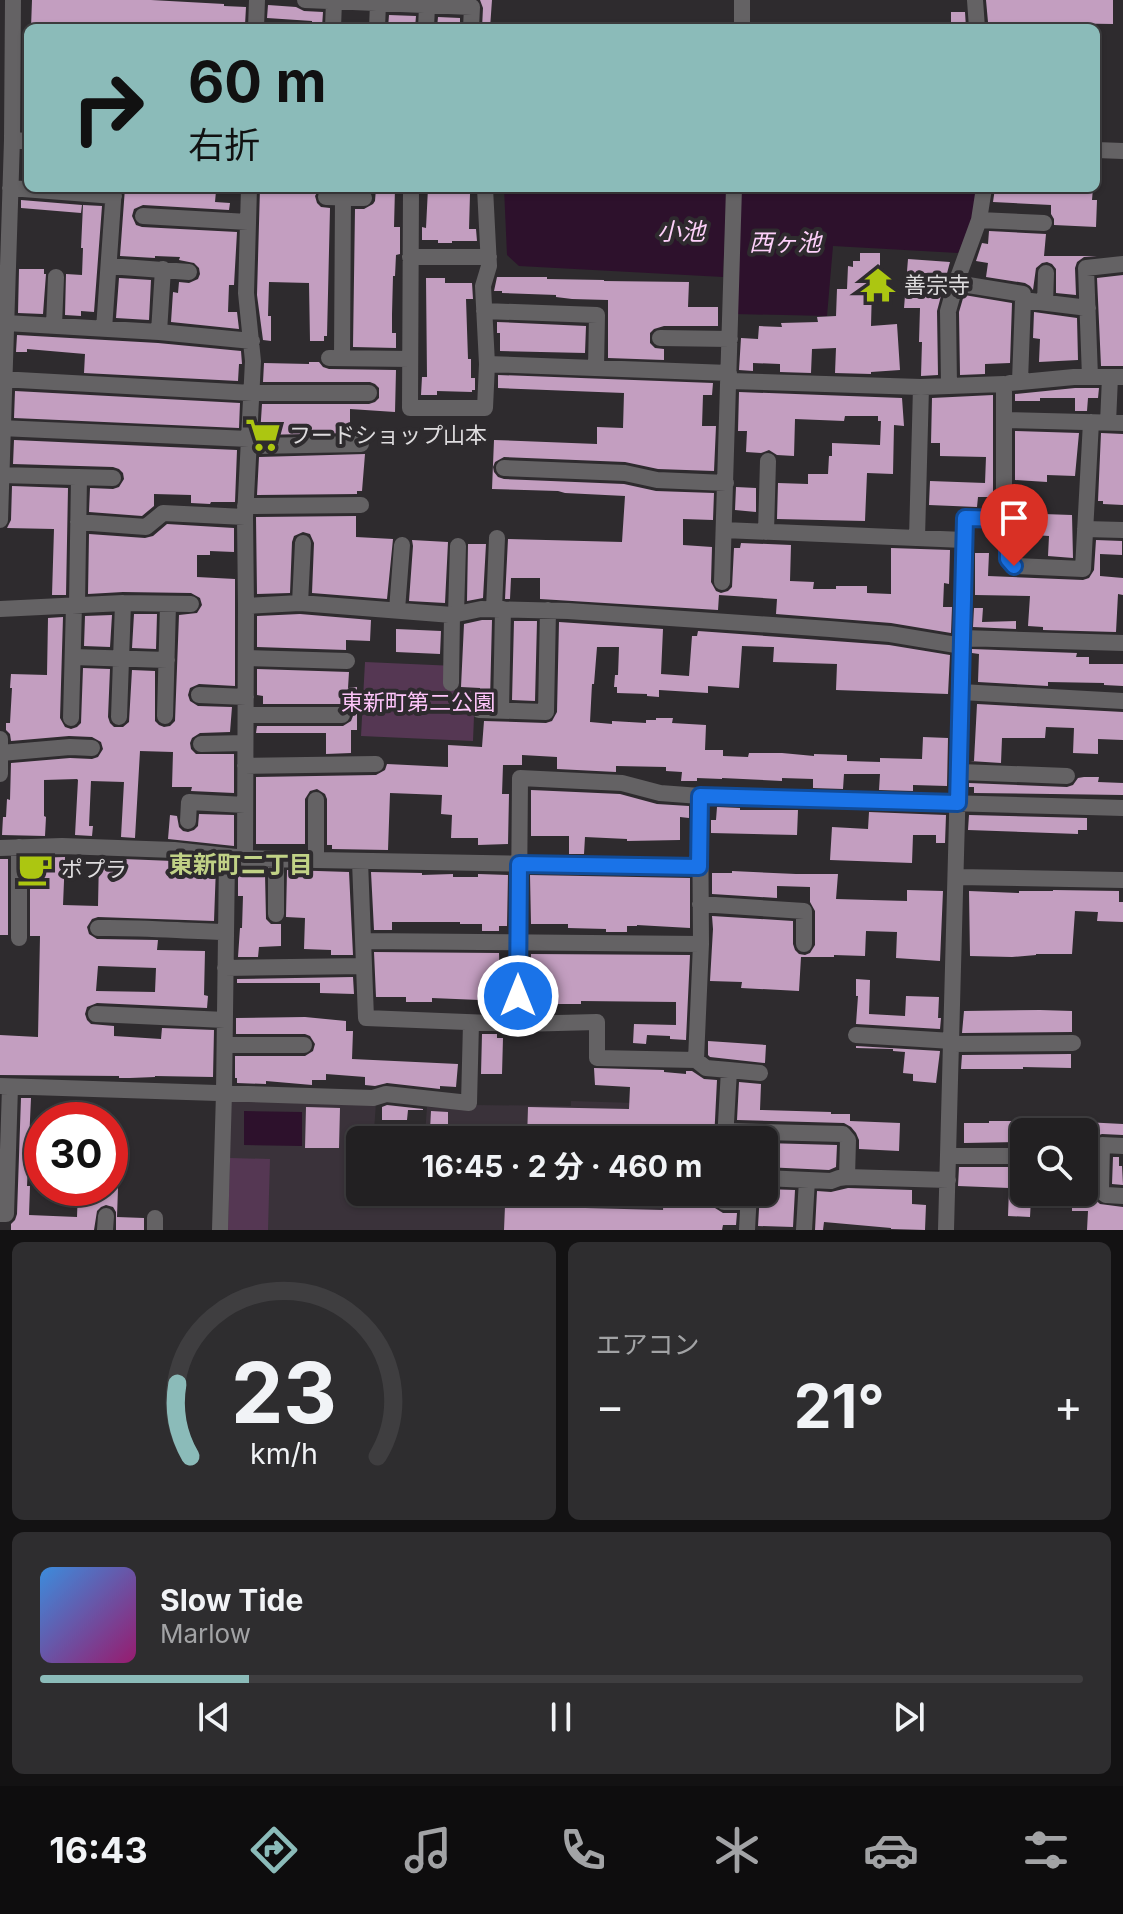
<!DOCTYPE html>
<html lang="ja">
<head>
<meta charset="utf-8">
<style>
	body { margin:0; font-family:Inter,"Noto Sans JP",sans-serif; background:#2e2d2f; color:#f1f3f6; height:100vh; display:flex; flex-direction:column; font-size:30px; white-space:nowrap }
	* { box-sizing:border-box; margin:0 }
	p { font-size:26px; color:#a2a3a5 }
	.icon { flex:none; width:44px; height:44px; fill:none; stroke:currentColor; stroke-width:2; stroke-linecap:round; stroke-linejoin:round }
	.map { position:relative; height:1230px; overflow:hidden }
	.panel { display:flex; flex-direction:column; gap:12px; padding:12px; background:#131213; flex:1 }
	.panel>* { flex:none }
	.guide { position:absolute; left:24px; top:24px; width:1076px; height:168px; border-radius:12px; box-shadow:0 2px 6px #0004,0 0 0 2px #3f3e40; background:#8bbbb9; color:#111; overflow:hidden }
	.buttons { position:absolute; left:1010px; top:1118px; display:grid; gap:16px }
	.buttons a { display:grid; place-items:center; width:88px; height:88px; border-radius:12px; background:#222022; box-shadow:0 2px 6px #0004,0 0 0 2px #3f3e40; font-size:40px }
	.speed { position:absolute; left:24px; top:1102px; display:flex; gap:16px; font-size:40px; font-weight:700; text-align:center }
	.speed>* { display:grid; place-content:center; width:104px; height:104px; border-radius:50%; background:#222022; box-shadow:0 2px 6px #0004,0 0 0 2px #3f3e40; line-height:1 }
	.speed .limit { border:12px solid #d22; background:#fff; color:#111 }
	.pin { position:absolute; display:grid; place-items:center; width:68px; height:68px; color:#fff; margin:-82px -34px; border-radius:50% 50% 50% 0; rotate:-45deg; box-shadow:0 0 8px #0007 }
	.pin .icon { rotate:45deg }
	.me { position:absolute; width:88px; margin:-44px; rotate:0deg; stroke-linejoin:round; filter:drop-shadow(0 0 6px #0008) }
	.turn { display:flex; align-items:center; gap:28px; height:168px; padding:0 32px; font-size:36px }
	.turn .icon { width:104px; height:104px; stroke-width:2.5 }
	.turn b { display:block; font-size:56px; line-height:68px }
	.big { font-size:60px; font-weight:700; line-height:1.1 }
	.panel .card { flex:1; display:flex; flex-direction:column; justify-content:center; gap:12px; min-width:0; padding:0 28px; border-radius:12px; background:#2e2d2f }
	.panel .dial { align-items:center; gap:0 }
	.dial svg { height:208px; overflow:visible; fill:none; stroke:#3f3e40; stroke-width:7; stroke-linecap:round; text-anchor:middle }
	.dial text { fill:#f1f3f6; stroke:none }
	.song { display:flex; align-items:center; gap:24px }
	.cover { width:96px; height:96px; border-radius:12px; background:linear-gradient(135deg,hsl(210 70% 55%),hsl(320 70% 35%)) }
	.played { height:8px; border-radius:4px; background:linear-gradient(90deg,#8bbbb9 20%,#3f3e40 20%) }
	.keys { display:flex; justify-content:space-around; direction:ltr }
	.heat { display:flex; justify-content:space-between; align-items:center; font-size:44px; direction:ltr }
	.panel .tiles { flex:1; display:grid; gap:12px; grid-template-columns:1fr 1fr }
	.card:last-child { grid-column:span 2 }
	.trip { position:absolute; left:346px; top:1126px; width:432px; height:80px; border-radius:12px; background:#222022; box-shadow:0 2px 6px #0004,0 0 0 2px #3f3e40; font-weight:700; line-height:80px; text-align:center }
	.menu { display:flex; height:128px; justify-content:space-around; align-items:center; background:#0e0d0e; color:#a2a3a5 }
	.menu .icon { width:56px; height:56px }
	.menu .selected { color:#8bbbb9 }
	.menu b { font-size:36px; color:#f1f3f6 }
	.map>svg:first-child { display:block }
</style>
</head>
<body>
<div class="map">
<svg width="1123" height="1230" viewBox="0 0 1123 1230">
	<rect width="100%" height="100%" fill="#2e2b2e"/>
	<path fill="#3a323a" d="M231,1098L376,1102L374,1132L425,1134L427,1107L472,1109L473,1105L571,1106V1101L700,1105V1140H360V1192H699L698,1230H226Z"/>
	<path fill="#553753" d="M365,662L456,666L455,690L475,691L473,741L361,736Z
		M230,1158L270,1159L268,1230H228Z"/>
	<path fill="#2d112c" d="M504,188H727L723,277L519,266L507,255Z
		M741,188H977L972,221L958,253L833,246L827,316L735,314Z
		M244,1111L302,1112V1146L244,1145Z"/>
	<path fill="#c39ec0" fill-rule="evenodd" d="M32,0H151L224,4V6L246,7L245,25L205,24V28H31Z
		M480,0H492L490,28H482L483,8Z
		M986,0H1113V24L988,22Z
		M268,5L296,7L304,11L323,12L322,27H312V21L267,18Z
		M951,12H965L966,28H951Z
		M389,15L416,16L415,28H388Z
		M438,17L460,18V28H437Z
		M125,188L216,191L215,202L230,203L229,210L143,205L134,209L132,216L136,225L142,227L237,232L234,285H229L228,312H237L239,329L171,322L173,292L178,293L179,282L189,283L198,279L200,274L199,268L194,263L179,260L180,257L155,256V258L120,256Z
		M260,188L319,189L315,196L317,203L321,207L330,208L327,336H324V341H310L309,283L269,282L268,316H271V341L263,340L257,295Z
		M376,188H395L394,227H400V254L396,255L395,276H393L392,314V333H396V348L353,347L355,209H364L373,204L375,201Z
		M428,188H468L467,194H470L469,229H476L477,241H452V243H438V240H422V227L426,228Z
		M995,188H1093L1092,200H1097L1096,227L1054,225V219L1051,214V205L993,202Z
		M21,200L82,205L81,213L21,208Z
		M83,205L102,206L94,312L81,311V316L65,315L66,274L82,275L83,248H81Z
		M989,231L1046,234L1044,256H1097L1084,257L1077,262L1075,268L1076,295L1056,293V269L1052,264L1047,262L1042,263L1036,268L1033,290L1030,286L1025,283L986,277L988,263L976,261L982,243L988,244Z
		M860,253H880V287L872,286L871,326L897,324L900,370L871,372V374L835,373L836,348L812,349L811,373L780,372V364L753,363V371L739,370L741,338L758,339L759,326L782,327L781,323L818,322L817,317L836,316L837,289H847L848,266L853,267V261H860Z
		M908,259L950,262L937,311L938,375L921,376L922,342H919L920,308H904Z
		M19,269H44V274H46L43,314L18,313Z
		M1123,275V366H1101L1097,278Z
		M497,277H547V279L604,280V281L689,282L688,307H718V326H664L654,329L650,333V343L655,348L664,349V360L608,358V300L572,299L556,297V295L502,293V291H494Z
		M119,278L151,280L149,320L116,318Z
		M426,278H445V283H472L473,299H466L468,359H471V378H475V390H472V392L437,391V395H421L422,377H427Z
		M964,295L1012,303L1010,363L985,364V374L960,375L959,312Z
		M1034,312L1077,318L1078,360L1039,362L1040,339L1033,338Z
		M497,322L586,326L585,353L500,351V333H497Z
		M17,335L158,343L241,351L242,364H239L238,381L84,373L85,354L27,349V352H16Z
		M309,362H319L323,367L329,369L396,370L395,412L350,409V433L260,435L262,404H369L375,402L379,398V388L375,384L370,382H263L264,363L309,364Z
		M498,375L713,383L712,395H703L702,426H716L714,471L658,469L625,462L504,457L495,462L493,467L494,472L498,477L504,479L624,484L656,491L714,493L713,520L683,519V545L712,547L711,582L716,591L721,593L728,591L732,587L734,548H740L741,543L791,545L790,581L814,582L813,589H836V586H867V593L891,594V548L950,550L949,584L944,583L943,607H952L951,633L891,623L776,614L777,599L719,595L718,610L540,599V578H511L510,599H505L508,539L622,542L625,496L565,493L558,491L492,489L494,440L597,444V427L623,428L624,393L498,388Z
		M1075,388H1099L1098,398H1088L1087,411H1075V398H1040V401H1015V394Z
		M15,391L240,403L239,428L14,418Z
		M739,392L902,398L904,426L894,425L893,474L867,473L865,521L777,519L778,483L808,484V474H828L829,456H832V443L880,445L881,421H878V416H845L844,421L795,419L794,456L777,455L769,450L761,453L746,452L747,431H738Z
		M993,395V497H978L977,507L929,505L930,481L985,483L986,457L940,456V443H931L932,398Z
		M1015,431L1079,433L1075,476L1047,475V482L1015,480Z
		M1101,433L1123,434V505L1103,504V501H1098Z
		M14,440L237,450L235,502H211L210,504L191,503V495L154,494V506L142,516L89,512L90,488L113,489L119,487L124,479L123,473L119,469L113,467L13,464Z
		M365,454L362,491H357V494L257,495L259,457Z
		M12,486L68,488L66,595H52L54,529L7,528L11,520Z
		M736,487L756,488V512L735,510Z
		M1021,508L1043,509V514L1072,515L1073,558L1048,556L1049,536L1020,534Z
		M356,516V537L393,539L387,599L312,593L314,543L310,534L303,532L294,536L292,542L290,593L257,594L256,517Z
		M167,524L234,528V552L210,551V555H197V577L235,579V686L199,684L190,688L188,695L190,701L198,706L232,707L230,732L200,733L192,738L190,743L191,749L196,754H234V793L191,791L192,787H172L173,752L140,751L135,838L121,837L124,782L91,781L89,826H93L92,836L75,835L78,780L77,779L44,780V816L46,817L45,836L2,835L3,817H6L7,799L10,800L11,763L70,758L92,759L98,757L103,749L101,742L92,737L69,736L11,741L10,734L6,730V723H10L12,688H10L11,674L47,675L48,618L63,617L60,718L65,727L71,729L77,727L81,723L83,668L110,669L108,717L110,723L114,727H123L129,722L132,670L155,671V721L159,725L164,727L170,726L175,721L179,615L197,613L202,605L200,598L191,593L123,592L88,594L89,534L145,538L153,536Z
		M412,540L448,542L445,603L409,601L413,546Z
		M1096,540L1122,541V555L1100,554V576L1123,578V595L1118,594L1116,632L1043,630V627L1028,626L1030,596L975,595V553H989L988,576L1083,580L1089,578L1094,570Z
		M468,544H486L483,598L467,601Z
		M974,608H983L982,622L1016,621V629L973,627Z
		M134,614H157L156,649L132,648Z
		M300,614L371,620L370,641L346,640V650L257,647V616Z
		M112,615L110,647L84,646L85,616Z
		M482,620H492L490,699H480V688L461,687L464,624Z
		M514,621H537L535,701L512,700Z
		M559,622L663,629L661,674L689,676L692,636H697L698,631L889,645L950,655L948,694L836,690L837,664L773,662L774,647L742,646L739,688L708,686V693L659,690V697L647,696V694L617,693V687H614L615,675H618L619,647H597L594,684H592L590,722L612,724V721L646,723V720H656V718H673L672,723L706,725L705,750H723V756L748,757L749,753H782L814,756V754L847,755V761L880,762V758L922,759L923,737L948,738L947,786L913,785V791L879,790L880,774H844L843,789L813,788V779L782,778V781L722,778V779L697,778V781H681L682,772L666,771V767L616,766V772L557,769V757L522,755V765H503L502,794H509L508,844L478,845V838H451L452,815L441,814L442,795L390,793L388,850L332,849V845H327V799L325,794L317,789L310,791L305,799V844H256V777L376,775L385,770L387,764L448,767V745L482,747L484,721L546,723L552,721L557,712Z
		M396,629L441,631L440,654L396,652Z
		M972,649L1077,653L1076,657H1089V664H1123V686L1104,685V683L1048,682V686L978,682L979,654L972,653Z
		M257,669L349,672L348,688L357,687V730H351V753L326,754V733H256L257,726H343L351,721L353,716L351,709L343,704H263V696L257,695Z
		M977,704L1123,712V740L1098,739V754L1073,753L1074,728L1046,727L1045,738H1002L1001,763L970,761H974Z
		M1084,777H1099L1098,782L1123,783V795L974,793V787H969V783L1067,787L1073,785L1078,778Z
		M531,790L620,794L657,804L689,806V818L680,817V840L627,841V839L585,837L584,854H569V836H531Z
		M717,807L740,808V810H798L797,835L711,833V820H716Z
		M869,812L946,815L945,843H936V835H913L912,863L830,860L832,827L868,829Z
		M199,814L234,815V846L168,839L170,815L177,816L179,827L183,831L188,832L194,830L198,826Z
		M969,815L1087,818V830H1078V834L968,830Z
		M65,857L63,905L98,906L99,858L173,861L216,866L214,921L98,917L92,919L87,927L89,934L97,939L158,940L157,950L205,951L204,995L208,996L207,1008L97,1003L87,1007L85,1014L87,1020L91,1024L114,1026V1036L161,1039L162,1028L214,1030L213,1077L155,1076V1077L130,1078H119V1076L0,1075V1035L38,1037L40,936H30V858ZM98,966L156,968L155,992L96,991Z
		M0,859H8V935H0Z
		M287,870L349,872L353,955H331V950L304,949L305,918L286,917Z
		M732,871L796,874H838L836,899L907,901V890L943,891L940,961L896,958L897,932L866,931L865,956L834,955V957H801L799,991L741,988L742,982L710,981L713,929L712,916L793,921V944L795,950L799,954L805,955L810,953L815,945V911L810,902V887L777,886V898L712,894V873H732Z
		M238,872L265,874L266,919L271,924H281V946L259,947L258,957H238L240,928H242L243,896H238Z
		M371,872L422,873V875L453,874V877H478V874L508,875L507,926H499V931H482V924H460V922H392V930H374Z
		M530,875L690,878V928L637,925V926H627V932H606V929L568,928V924H531Z
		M1053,890L1119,891V902H1123V922L1097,921L1098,912L1075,911L1072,954H1036V955L1012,957L970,956L969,891L1019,893V891H1053Z
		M374,952L499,953L500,983H504L503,1001L432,998V1002H406V997H376Z
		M531,954L690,955L686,1040L670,1039V1036L647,1035L646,1044L633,1043L634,1024L676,1025V1002L581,1001V1004H544V1009H537V1013H529Z
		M353,977L354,994L320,993V983H237V979Z
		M856,979L870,980L869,1014L905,1016L906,996L939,997L938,1018H941L940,1029L856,1024L858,996H856Z
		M1040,1010L1072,1011V1032L962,1033L964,1011Z
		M305,1017L346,1021V1031H353L352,1059L458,1064L456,1087L440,1086V1089L387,1083L375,1086L365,1085V1077L326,1074V1080H312V1085L266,1081V1084L237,1083V1078H235V1056H305L313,1051L315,1044L310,1036L305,1034H236V1018Z
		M482,1034H497V1038H503L502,1074H481Z
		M708,1041L766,1045L765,1063L710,1057L708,1055Z
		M856,1046L940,1051L936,1083L913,1081V1074L903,1073L905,1052L893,1051V1049L856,1048Z
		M1071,1054V1068L1023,1067V1069H961L962,1055Z
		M594,1068L664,1070V1072L686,1074V1071H692L704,1079L717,1080L714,1140H662L663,1130L633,1129V1140H527L528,1107L629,1109L630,1087L595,1085Z
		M739,1082L761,1084L760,1110L831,1112V1114H850V1121L900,1123L899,1151L859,1149V1140L856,1133L851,1127L844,1123L737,1120Z
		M21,1098H31L27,1186H30L29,1215L77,1217L78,1188H118L117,1217L144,1218V1230H116V1212L113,1207L106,1205L101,1207L97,1211L94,1230H11V1224L15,1220L17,1214Z
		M387,1105L423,1109V1110H408L407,1120H382V1107Z
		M306,1107L340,1108L339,1148H305Z
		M431,1111L448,1112V1131L430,1130Z
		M989,1121H1024V1142L964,1143V1123H989Z
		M1084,1122L1123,1124V1135L1102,1134L1096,1136L1092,1140L1090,1191L1091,1196L1100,1204L1123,1207V1230H1087L1088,1211H1072V1193L1084,1194Z
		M764,1143L837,1145L836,1167L829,1170L764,1167Z
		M1113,1157H1119V1166H1122L1123,1185L1112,1184Z
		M959,1167H1024V1198H1031L1030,1217L1008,1216L1009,1188L958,1186Z
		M848,1188L912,1190V1204L926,1205L925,1230L891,1229V1228L824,1222L823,1230H815L817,1191L831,1192Z
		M764,1189L795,1190L793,1227L758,1226L760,1192H764Z
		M664,1192H713L715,1208L723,1213H737L736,1225H723L722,1230H504L505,1206L663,1210Z"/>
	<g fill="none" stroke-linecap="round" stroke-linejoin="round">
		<path stroke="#646264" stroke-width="16" d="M305,0L472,7L471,28
			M975,0L977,28
			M256,28L257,0
			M333,28L334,1
			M377,28L378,3
			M426,28L427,6
			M742,28V0
			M12,140L28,141
			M1096,150L1123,151
			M10,188L114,196
			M411,188L410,408H485L487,364L483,286L489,266L485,188
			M326,197L364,198
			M143,216L248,222
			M979,220L1044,223
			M410,257H489
			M109,266L189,272
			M956,283L1023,294V300
			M1045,303L1046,273
			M484,311L597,315L596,368
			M6,323L159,332L252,341
			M54,325L56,277
			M104,329L114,188
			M159,332L163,269
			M660,338L730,339
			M329,358L410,359
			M342,358L343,198
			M487,364L729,373
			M1090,377L1086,268L1123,264
			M0,379L252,393H369
			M729,381L921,387L1004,384V519L965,518L946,1230
			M1020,381L1023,300L1088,308
			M1010,383L1074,377H1123
			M949,386L948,311L956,283L979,220L984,188
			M1004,420L1123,423
			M1108,423L1110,377
			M0,428L249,439
			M249,446L361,444
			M504,468L625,473L657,480L726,483
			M0,475L113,478
			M245,506L361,505
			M1004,519H1008V559L1014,566L1083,569L1091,422
			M0,520L12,140L13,0
			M78,522L146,527L163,513L245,517
			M1085,529L1123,530
			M724,530L964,540
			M766,532L768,461
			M917,538L921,387
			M722,582L734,188
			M300,603L303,543
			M77,605L79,477
			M246,606L300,603L452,615L481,609L568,611L830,629L890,634L962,646
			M0,609L123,603L191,604
			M494,609L497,538
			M397,610L402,545
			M456,614L458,546
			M962,638L1123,643
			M73,657L167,660
			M246,658L347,661
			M451,683L452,615
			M961,692L1123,701
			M199,695L246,697
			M479,710L546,712L548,610
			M501,711L503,609
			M246,715H342
			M165,716L168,604
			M119,717L123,603
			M71,718L74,605
			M0,739V774
			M201,744L245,743
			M1,753L70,747L92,748
			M245,766L376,764
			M960,772L1067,776
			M700,796L701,944L696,1060L706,1068L729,1070L725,1140
			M188,821L189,802L245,805
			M19,847V938
			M0,848L62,846L174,850L245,858L316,860L699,867
			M245,858L246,606L245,517L253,361L246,293L249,188
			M316,860V800
			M360,861L366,1018L518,1024L597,1022V1058L696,1060
			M957,877L1123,880
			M700,904L804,911V944
			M276,914V859
			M98,928C141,927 182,931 225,932
			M363,941L701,944
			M225,968L364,966
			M96,1014L225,1020
			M518,1024L520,778L622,783L660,793L700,796L1123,808
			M856,1035L952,1041
			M951,1044L1073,1043
			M225,1045H304
			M729,1070L760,1073
			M0,1086L373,1098L386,1094L469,1103L471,1023
			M725,1131L843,1134L848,1140L847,1177L948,1180
			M1123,1146L1102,1145L1101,1191L1106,1195L1123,1196
			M948,1156H1024
			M764,1178L831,1181L839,1178L847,1177
			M724,1192V1202H748
			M0,1214H6L10,1087
			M105,1230L106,1216
			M155,1230V1218
			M220,1230L224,1093L227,856
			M747,1230L749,1192
			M804,1230L807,1180"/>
	</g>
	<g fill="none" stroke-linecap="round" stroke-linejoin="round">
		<g stroke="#114b97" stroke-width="20">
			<path id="route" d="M518,996L519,864L699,867L700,796L958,803L965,518L1008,519V559L1014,566"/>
		</g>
		<use href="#route" stroke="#1a73e8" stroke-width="14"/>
	</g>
	<defs>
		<g id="temple-bare" transform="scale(2.76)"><path d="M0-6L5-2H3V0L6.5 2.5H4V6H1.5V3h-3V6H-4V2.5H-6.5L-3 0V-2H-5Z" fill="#acc611" stroke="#2e2b2e" stroke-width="2.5" paint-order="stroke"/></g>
		<g id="supermarket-bare" transform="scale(2.76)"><path d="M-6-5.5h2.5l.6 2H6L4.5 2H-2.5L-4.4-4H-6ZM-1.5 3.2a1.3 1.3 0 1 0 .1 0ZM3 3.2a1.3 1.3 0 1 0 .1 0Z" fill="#acc611" stroke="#2e2b2e" stroke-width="2.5" paint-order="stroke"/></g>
		<g id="cafe-bare" transform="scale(2.76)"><path d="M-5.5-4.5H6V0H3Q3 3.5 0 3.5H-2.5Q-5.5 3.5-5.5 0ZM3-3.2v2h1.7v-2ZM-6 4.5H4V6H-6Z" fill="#acc611" stroke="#2e2b2e" stroke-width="2.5" paint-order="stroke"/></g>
	</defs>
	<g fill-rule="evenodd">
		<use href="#temple-bare" x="878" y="285"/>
		<use href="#supermarket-bare" x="263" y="435"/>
		<use href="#cafe-bare" x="35" y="869"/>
	</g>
	<g text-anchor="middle" stroke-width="8" stroke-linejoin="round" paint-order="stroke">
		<g font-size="22" fill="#dedcde" stroke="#2e2b2e" text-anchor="start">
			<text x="904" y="293">善宗寺</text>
			<text x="289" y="443">フードショップ山本</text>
			<text x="61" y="877">ポプラ</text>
		</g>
		<g font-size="22" fill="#fdc5f9" stroke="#2e2b2e">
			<text x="418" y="710">東新町第二公園</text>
		</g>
		<g font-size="24" font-style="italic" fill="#fdd0fa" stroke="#2e2b2e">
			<text x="681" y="240">小池</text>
			<text x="785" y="251">西ヶ池</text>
		</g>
		<g font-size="24" font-weight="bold" fill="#c1d286" stroke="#2e2b2e">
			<text x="241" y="873">東新町二丁目</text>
		</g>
	</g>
</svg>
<div class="buttons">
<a><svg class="icon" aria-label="search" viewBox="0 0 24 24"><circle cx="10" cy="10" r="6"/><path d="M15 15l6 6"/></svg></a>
</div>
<div class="speed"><div class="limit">30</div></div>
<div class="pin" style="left:1014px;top:566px;background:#d93025"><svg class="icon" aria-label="arrive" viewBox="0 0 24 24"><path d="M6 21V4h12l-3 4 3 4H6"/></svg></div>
<svg class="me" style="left:518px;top:996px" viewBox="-20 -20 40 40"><circle r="17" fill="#1a73e8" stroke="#fff" stroke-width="3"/><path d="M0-11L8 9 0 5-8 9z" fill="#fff"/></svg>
<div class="trip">16:45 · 2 分 · 460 m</div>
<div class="guide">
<div class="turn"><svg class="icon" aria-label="right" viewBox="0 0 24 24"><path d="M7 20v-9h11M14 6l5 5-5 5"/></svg><div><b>60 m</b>右折</div></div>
</div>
</div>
<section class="panel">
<div class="tiles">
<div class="card dial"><svg viewBox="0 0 100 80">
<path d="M14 69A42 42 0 1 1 86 69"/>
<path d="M14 69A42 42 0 0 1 9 41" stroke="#8bbbb9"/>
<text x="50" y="56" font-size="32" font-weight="700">23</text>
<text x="50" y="72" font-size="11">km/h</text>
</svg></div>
<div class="card"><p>エアコン</p>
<div class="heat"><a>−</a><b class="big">21°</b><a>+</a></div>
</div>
<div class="card">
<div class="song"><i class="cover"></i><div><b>Slow Tide</b><p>Marlow</p></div></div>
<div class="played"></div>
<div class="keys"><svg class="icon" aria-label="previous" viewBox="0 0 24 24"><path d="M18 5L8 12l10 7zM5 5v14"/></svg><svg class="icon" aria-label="pause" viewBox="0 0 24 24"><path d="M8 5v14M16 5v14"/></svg><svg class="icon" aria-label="next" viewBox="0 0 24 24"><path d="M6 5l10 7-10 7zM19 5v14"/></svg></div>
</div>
</div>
</section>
<nav class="menu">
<b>16:43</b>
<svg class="icon selected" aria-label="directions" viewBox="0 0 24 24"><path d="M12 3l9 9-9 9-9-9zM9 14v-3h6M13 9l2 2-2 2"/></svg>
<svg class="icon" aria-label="music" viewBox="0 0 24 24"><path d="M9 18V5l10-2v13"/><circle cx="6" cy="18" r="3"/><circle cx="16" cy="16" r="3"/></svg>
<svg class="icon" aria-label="phone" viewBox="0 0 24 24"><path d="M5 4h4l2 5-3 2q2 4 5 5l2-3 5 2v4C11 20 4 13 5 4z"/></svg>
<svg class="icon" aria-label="climate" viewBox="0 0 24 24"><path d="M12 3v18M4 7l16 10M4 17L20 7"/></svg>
<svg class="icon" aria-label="car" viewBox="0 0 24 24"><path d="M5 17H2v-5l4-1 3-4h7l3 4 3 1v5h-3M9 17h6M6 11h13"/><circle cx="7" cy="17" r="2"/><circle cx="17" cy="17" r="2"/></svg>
<svg class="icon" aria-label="filters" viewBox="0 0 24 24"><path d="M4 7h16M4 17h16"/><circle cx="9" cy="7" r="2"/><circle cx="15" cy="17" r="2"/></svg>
</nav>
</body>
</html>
